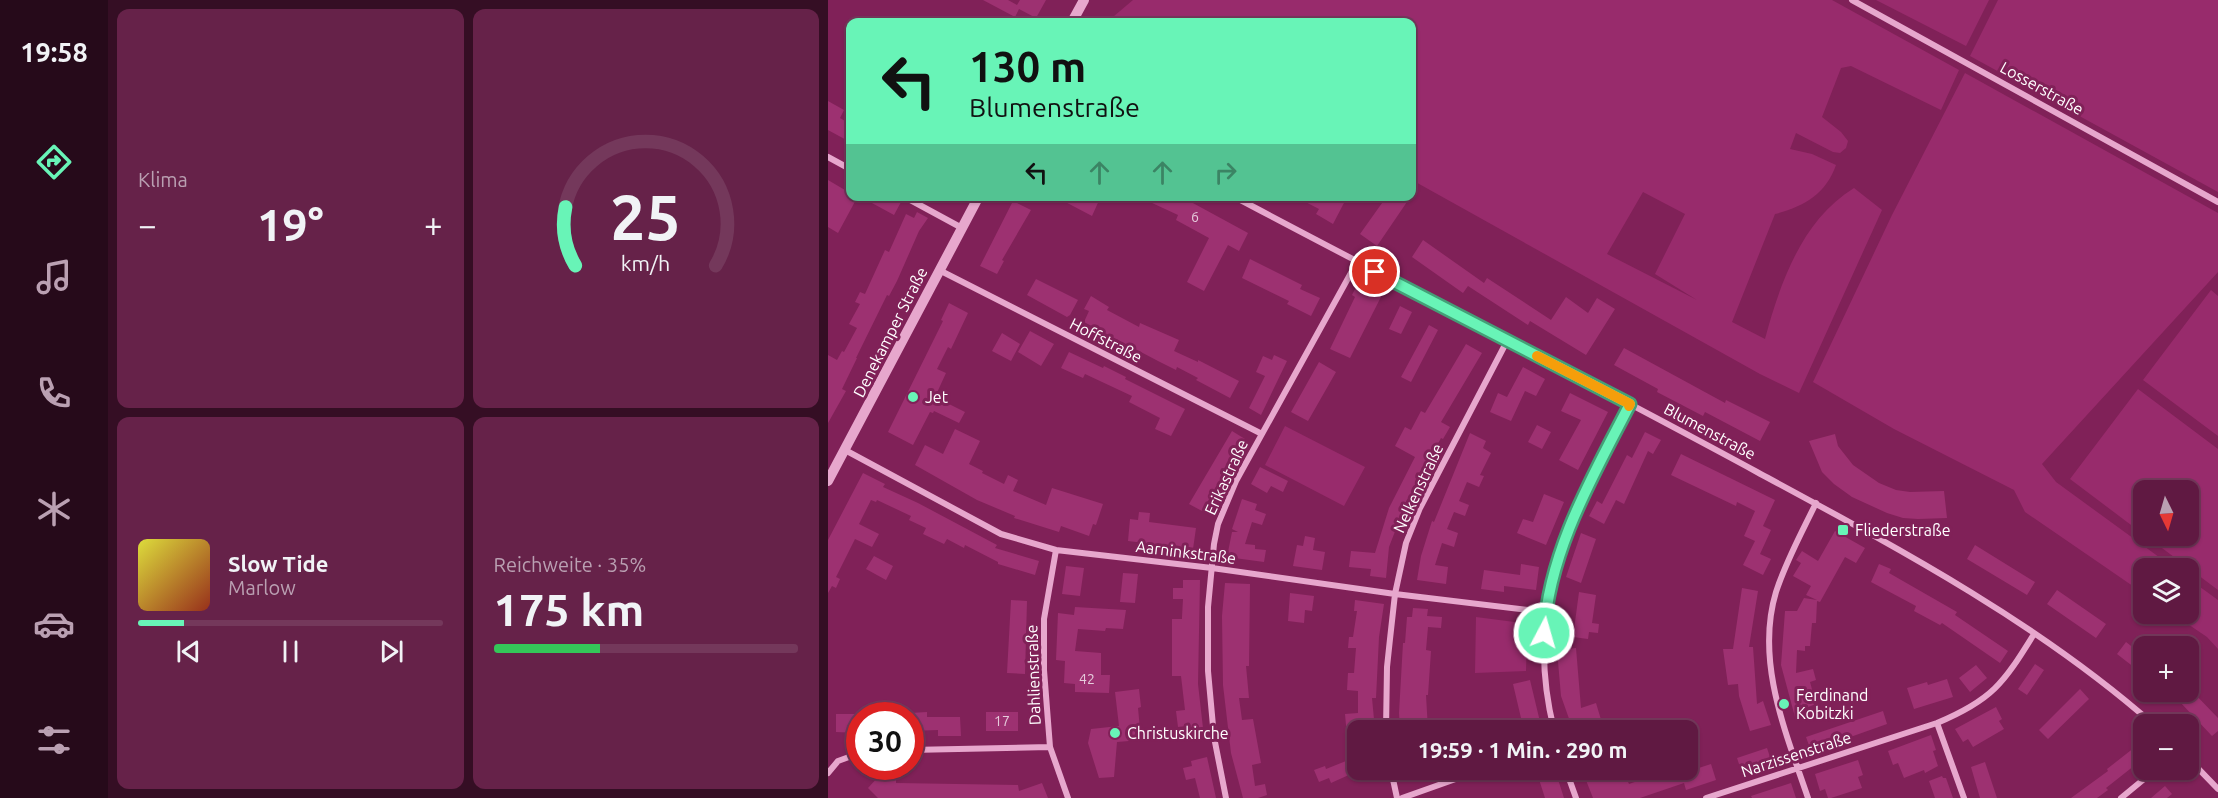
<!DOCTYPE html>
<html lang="de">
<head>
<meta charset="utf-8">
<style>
	body { margin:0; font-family:Ubuntu,sans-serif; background:#662249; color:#f1f3f6; height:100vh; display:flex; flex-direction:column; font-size:22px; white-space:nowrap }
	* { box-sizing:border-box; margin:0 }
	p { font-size:20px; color:#baa0b2 }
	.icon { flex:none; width:33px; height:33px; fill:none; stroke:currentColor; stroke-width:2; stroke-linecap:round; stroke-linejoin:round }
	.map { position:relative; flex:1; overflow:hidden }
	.drawer { display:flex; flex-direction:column; gap:9px; padding:9px; background:#350e24; width:720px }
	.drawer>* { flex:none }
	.banner { position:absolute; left:18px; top:18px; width:570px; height:183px; border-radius:12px; box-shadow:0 2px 4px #0004,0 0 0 2px #74385b; background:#68f4b7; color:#111; overflow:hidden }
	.needle { width:39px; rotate:175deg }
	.controls { position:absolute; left:1305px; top:480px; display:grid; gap:12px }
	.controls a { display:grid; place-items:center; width:66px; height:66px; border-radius:12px; background:#601942; box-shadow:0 2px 4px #0004,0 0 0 2px #74385b; font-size:30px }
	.speed { position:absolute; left:18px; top:702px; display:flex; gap:12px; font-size:30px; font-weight:700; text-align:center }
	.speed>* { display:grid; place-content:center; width:78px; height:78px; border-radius:50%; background:#601942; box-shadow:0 2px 4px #0004,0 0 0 2px #74385b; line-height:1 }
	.speed .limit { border:9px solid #d22; background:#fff; color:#111 }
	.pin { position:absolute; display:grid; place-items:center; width:51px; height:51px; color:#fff; margin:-26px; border:3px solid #fff; border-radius:50%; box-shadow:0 2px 6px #0007 }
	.me { position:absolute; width:66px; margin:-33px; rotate:6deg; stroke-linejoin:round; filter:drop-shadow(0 0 4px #0008) }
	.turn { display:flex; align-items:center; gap:21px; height:126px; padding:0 24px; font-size:27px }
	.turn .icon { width:78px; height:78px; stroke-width:2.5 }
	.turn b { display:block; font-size:42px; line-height:51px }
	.lanes { display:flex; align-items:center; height:57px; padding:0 24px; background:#0003; justify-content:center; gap:30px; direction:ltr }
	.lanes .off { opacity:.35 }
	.big { font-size:45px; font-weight:700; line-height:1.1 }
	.drawer .tile { flex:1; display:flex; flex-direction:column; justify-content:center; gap:9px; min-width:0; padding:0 21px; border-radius:12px; background:#662249 }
	.drawer .dial { align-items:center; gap:0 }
	.dial svg { height:156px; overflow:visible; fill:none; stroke:#74385b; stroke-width:7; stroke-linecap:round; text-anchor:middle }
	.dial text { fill:#f1f3f6; stroke:none }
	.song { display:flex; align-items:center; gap:18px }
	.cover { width:72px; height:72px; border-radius:9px; background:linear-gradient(135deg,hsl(60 70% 55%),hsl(10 70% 35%)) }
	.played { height:6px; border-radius:3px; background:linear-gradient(90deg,#68f4b7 15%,#74385b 15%) }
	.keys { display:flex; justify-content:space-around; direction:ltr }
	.heat { display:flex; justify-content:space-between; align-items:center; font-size:33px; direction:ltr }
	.charge { height:9px; border-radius:4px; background:linear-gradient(90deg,#34c759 35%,#74385b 0) }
	.drawer .tiles { flex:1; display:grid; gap:9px; grid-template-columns:repeat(2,1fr) }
	.trip { position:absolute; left:519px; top:720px; width:351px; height:60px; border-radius:12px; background:#601942; box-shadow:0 2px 4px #0004,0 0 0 2px #74385b; font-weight:700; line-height:60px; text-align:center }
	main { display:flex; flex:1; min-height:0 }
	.tab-bar { display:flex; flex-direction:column; width:108px; justify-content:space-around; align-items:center; background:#260a1a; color:#baa0b2 }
	.tab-bar .icon { width:42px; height:42px }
	.tab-bar .current { color:#68f4b7 }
	.tab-bar b { font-size:27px; color:#f1f3f6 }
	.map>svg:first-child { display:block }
</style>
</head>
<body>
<main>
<nav class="tab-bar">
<b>19:58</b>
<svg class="icon current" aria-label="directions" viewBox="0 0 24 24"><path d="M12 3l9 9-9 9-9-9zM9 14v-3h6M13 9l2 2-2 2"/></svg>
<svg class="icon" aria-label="music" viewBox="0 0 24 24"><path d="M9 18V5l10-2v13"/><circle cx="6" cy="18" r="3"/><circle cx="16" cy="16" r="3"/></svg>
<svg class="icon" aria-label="phone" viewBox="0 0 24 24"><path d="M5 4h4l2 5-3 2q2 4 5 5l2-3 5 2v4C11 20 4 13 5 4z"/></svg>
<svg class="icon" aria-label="climate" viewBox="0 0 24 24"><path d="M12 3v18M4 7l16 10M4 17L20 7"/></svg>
<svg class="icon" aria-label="car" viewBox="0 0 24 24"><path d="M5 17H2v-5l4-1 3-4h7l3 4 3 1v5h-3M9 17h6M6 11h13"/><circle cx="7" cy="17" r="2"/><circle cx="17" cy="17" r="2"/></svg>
<svg class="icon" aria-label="filters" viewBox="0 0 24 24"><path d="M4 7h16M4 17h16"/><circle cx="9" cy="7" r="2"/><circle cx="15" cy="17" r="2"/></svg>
</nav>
<section class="drawer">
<div class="tiles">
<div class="tile"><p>Klima</p>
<div class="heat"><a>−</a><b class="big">19°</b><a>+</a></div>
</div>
<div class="tile dial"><svg viewBox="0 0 100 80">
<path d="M14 69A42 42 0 1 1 86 69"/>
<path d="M14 69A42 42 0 0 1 9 39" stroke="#68f4b7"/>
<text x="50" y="56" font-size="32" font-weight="700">25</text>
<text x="50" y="72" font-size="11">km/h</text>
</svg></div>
<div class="tile">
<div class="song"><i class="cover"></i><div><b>Slow Tide</b><p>Marlow</p></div></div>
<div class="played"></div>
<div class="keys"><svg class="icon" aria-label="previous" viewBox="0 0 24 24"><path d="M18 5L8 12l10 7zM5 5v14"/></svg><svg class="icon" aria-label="pause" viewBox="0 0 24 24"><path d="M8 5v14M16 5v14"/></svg><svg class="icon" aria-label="next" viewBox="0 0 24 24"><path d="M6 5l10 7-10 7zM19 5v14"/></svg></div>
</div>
<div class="tile"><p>Reichweite · 35%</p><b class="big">175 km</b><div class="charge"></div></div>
</div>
</section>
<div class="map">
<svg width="1390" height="798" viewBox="0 0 1390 798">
	<rect width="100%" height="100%" fill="#802158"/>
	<path fill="#982b6c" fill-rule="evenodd" d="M305,0H1004L1131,70L1113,110L1023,66L1013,68L994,117L1013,132L1020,141L1018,148L1012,153L1005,152L968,133L962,149L984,154L1008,165C998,194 975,207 947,214L904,322L937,339C952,283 974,220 1026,188L1054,210L971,393L932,374L584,180V22H279ZM815,192L857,214L827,274L869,300L779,254Z
		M1048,0H1161L1138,46Z
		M1170,0H1390V192L1142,56Z
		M1137,73L1390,213V272L1214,464L1228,482L1346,568H1316L1315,593L1197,512L1186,490L1066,429L985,382L1064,215Z
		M1383,290L1390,296V436L1315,380Z
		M1310,389L1390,449V590L1318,536H1360V490H1316L1315,534L1242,479Z
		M457,426L537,467L516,506L437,465Z
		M1361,579L1390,600V649L1379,637L1345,614H1360Z
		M648,617L694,623L699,631L698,671L647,673Z"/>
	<path fill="#9d3171" d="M155,0H180L189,5L192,0H218L208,18L191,9L187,17Z
		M0,101L16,110L12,118L22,124V142L0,130Z
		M0,180L22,193V196H30L10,233L0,227Z
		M31,196H63L73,202L66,215Z
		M226,196H273L264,216Z
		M309,196H352L420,233L411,251L400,245L376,291L359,282L381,238L348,220L350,215Z
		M466,196H508L517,201L505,224L488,214L491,209Z
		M559,196H583L549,246L532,234Z
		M185,201L203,210L174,260L176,261L169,274L152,266Z
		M89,212L100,218L91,231L69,281L61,296L59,295L28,358H29L14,389L18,391L0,423V355L9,360L14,351L16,352L29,328L21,324L32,304L27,302L32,292L37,294L57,250L61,252L78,214L86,218Z
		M595,240L656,283L659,278L723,320L738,297L760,313L769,298L787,309L758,355L702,321L700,325L640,286L635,293L584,257Z
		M422,259L474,285L472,289L492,298L483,316L459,304L461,301L414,278Z
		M208,279L250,300L242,315L239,317L199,295Z
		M532,279L556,291L522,358L502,349L527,297L524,295Z
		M263,296L281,307L279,310L311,327L312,323L351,340L346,351L370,362V360L411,381L402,398L368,380L370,378L349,367L348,370L330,361L256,322L261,311L256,309Z
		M121,303L140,313L123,349L120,347L109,369L118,373L107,397L137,412L131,423L106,411L105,413L102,412L85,445L60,432L115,321L113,320Z
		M572,306L584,312L573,334L561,329Z
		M601,325L610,330L583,382L573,377Z
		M202,331L226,344L213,366L190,352Z
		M174,333L192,344L183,361L164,351Z
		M638,344L654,353L613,422L622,427L615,439L613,438L592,478L594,479L581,505L578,503L561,547L558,578L542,576L543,569L521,567L523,551L547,553L561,508L587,457L567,446L577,427L583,430L593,411L597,413Z
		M796,348L897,403L898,400L942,422L932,441L877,412L875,416L829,392L830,389L786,365Z
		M241,352L275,368L276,366L298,377L297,379L357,409L343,436L327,429L332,418L301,402L304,396L257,374L255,378L233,368Z
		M446,355L459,361L433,415L421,408L437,376L428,372L435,356L444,360Z
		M491,362L508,372L480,421L463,412Z
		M695,367L717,379L708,396L697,391L683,421L662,412L670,393L679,397Z
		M742,393L780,412L750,470L731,460L753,420L733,411Z
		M709,425L723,432L714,449L700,442Z
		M127,429L152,441L141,464L155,471L154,473L176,484L180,475L190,480L185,491L218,505L224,488L275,504L268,525L265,524L261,536L233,526L231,532L186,518L187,516L149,500L87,465L97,445L115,454Z
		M404,431L417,439L374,511L361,504Z
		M817,432L833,440L825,454L820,451L796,504L788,500L776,524L761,516L769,501L774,504L799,455L804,458Z
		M642,433L658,441L655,448L663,453L652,475L656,476L651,487L639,482L631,501L641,505L637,516L626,512L619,529L630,533L626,547L614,543L607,565L620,567L618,584L589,580L593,556L604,521L606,522Z
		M1007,434L1010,446L1025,465L1051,483L1068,490L1082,492L1116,491L1119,518L1090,519L1075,518L1059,513L1024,497L1006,484L994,472L981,441Z
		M853,454L947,500L935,526L943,530L932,554L943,559L935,575L915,565L927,541L916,536L927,511L909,502L908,506L843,475Z
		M432,467L460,481L455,492L443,486L439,493L423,484Z
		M35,473L57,484L55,487L90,503L169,545L167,548L211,561L207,575L170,564V562L137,545L136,548L119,539L116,544L95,534L98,528L81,520L83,516L49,500L48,502L43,500L31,524L51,534L44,547L27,539L8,577L12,579L8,588L4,586L0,593V540Z
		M716,494L736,502L718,545L689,533L695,519L705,522Z
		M414,499L429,504L427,510L438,514L434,525L424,522L417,544L427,545V549L438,550L436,562L399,557L404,532H410L404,529Z
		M311,512L322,513L321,522L368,528L365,549L300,541L302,519L310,520Z
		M1007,531L1037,548L1028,563L1017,557L992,602L989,601L988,623H984L982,646H977V651L969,650L968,673L985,669L988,680L982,682L988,704L980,707L982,713L967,717L953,665L957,611H969L976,598L989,600L978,595L983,586L965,576L973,563L968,560L974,551L990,561Z
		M753,533L768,539L753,583L738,577Z
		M477,536L487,538L485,550L497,552L494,570L465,566L469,545L475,546Z
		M1147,545L1207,582L1199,595L1139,559Z
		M46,556L65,566L58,580L38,569Z
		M693,564L711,567L708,590L676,586V592L653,589L656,570L692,575Z
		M1051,564L1063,569L1061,573L1129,612L1127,615L1180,651L1172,663L1114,623L1112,625L1086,611L1088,606L1043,582Z
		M238,566L256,568L252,596L234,594Z
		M295,573L310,574L307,603L292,602Z
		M355,580H372L370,684L376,737L359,738L358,726L350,727L348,711L357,710L353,676H344V619H354V617L355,599H345V588H355Z
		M397,583L422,584L421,666H418L421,698H411L414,720L425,719L433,763L424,765L427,786L437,784L439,795L430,798H415L403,753L395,685L394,616Z
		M914,588L930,591L921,647H925L929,704L935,701L943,725L922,731L911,696L910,684L900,685L895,649H905Z
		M1229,590L1278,624L1268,638L1219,604Z
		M751,592L768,595L764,623L771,624L770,633L761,632L760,639L745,637Z
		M462,593L486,596L484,611L477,610L476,623L460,621Z
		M183,600L199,601L197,674L179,673Z
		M527,600L556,604L551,637L548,698H544L547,730H530V735L519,736L517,714L530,713V691L519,690L520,673H526L528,648H520L521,637H525L529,611H526Z
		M247,607L298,610L295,629L278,628L277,631L250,629L247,651L273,653V675H282L281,693L247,692V684L236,683L237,661L228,660L230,613L246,615Z
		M585,608L600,609L599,616L614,617L613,628L600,627L598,650L603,651L600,695H598L600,730H572L571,713L575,643H577L579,617H584Z
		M1298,642L1316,656V675L1289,654Z
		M748,648L753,708L768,703L774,723L745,730L733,696L729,650Z
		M1207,664L1216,670L1199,695L1190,689Z
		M1148,665L1159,678L1142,692L1131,678Z
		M1119,679L1125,697L1086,709L1079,688L1099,682L1100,685Z
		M702,680L714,730H679L677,722L693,718L685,684Z
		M311,689L313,707L310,708L313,740L289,742L286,777L271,778L260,743L263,729L291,726L287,692Z
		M1252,689L1261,699L1220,739L1211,730Z
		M1364,691L1390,718V731L1384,736L1352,702Z
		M1168,707L1174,719L1171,721L1176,729L1145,747L1140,739L1135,742L1127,729Z
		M1055,711L1059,724L983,751L978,737Z
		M99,712V717H132L133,736H110V730L82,731V713Z
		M158,712H190V731H158Z
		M8,714H32V733L8,732Z
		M1103,735L1108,750L1105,751L1110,766L1097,773L1096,770L1076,778L1070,763L1065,765L1060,751Z
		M1316,740V758L1278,788L1280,790L1269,798H1243L1280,771L1279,769Z
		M939,748L944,763L914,773L909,758Z
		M379,757L388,798H372L367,778L358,780L355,768L364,766L363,761Z
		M1030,760L1035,775L1030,777L1034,788L1003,798H1000L997,789L992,791L987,774Z
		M518,761L523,774L503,783L501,778L491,782L486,770L497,766L498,769Z
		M1157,762L1169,798H1152L1143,767Z
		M883,764L888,780L858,790L856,783L812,798H765L754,770H795L801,784L838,771L840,778Z
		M522,770H558V773L538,781L537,777L526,781Z
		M708,770H727L736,798H717Z
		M51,776H68V783L190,785L191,791L214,783L220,798H50L40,788Z
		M1114,776L1115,778H1118L1125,798H1107L1101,781Z
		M963,783L968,798H924L923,796Z
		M1337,786L1344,794L1339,798H1323Z"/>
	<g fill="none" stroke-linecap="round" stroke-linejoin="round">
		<path stroke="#e7a7cd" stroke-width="6" d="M1024,0L1390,202
			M0,157L22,169
			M75,196L134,228
			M405,196C580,289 756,378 929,472C1066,546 1208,621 1325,724
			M111,270L434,434
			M17,450L173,534L228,550L384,568L567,594L717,612
			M228,550L216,619V670L222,747L240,798
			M1109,723L1136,798
			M558,730L559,667L562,639L567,594L578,543L592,508L679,341
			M726,730C694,600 744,515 802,403
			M82,750L222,747
			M1360,758L1390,789
			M563,770L569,798
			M738,770L748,798
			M0,773L10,761L32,753
			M398,798L386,737L380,671V607L386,544L390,524L408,481L529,262
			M574,798L653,770
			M878,798L1109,723C1164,700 1175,684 1206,634
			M980,798C958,733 927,661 948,592C958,561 974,532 988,503
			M1293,798L1327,770"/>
		<path stroke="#e7a7cd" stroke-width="10" d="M244,22L256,0
			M0,481L151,196"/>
	</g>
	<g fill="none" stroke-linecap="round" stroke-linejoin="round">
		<g stroke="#449f77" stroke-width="15">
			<path id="route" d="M547,272L802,404C765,476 721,550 716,633"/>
		</g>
		<use href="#route" stroke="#68f4b7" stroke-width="10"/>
		<path stroke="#f59e0b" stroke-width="10" d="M709,356L802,404L801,406"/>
	</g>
	<g fill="#68f4b7" stroke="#802158" stroke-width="2">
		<circle cx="85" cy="397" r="6"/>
		<rect x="1009" y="524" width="12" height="12" rx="3"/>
		<circle cx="956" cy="704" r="6"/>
		<circle cx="287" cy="733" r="6"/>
	</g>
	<g text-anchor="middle" stroke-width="6" stroke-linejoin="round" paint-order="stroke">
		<g font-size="14" fill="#e6ccdc">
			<text x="367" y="222">6</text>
			<text x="259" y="684">42</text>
			<text x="174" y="726">17</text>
		</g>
		<g font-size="16" fill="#fff" stroke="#802158">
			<text transform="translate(1214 88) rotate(29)" y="6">Losserstraße</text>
			<text transform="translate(62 332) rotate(-63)" y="6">Denekamper Straße</text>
			<text transform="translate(278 340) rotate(27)" y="6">Hoffstraße</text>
			<text transform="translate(882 431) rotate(28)" y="6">Blumenstraße</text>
			<text transform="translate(398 477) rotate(-65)" y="6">Erikastraße</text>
			<text transform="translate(590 488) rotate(-65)" y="6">Nelkenstraße</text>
			<text transform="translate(358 552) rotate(7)" y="6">Aarninkstraße</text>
			<text transform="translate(205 675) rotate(-92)" y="6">Dahlienstraße</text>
			<text transform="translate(968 754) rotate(-18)" y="6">Narzissenstraße</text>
		</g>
		<g font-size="16" fill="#fff" stroke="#802158" text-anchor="start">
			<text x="97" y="403">Jet</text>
			<text x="1027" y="536">Fliederstraße</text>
			<text x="968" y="701">Ferdinand<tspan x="968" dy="18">Kobitzki</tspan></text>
			<text x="299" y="739">Christuskirche</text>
		</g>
	</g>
</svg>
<div class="controls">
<a><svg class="needle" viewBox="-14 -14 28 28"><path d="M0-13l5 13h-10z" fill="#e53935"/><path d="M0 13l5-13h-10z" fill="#baa0b2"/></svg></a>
<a><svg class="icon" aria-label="layers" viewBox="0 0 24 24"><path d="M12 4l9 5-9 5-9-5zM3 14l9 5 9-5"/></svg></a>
<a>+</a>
<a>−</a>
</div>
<div class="speed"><div class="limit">30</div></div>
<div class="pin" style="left:547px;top:272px;background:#d93025"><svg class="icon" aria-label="arrive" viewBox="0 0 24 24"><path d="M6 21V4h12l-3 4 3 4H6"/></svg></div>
<svg class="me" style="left:716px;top:633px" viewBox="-20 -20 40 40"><circle r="17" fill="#68f4b7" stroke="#fff" stroke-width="3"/><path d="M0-11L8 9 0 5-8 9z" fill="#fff"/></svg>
<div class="trip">19:59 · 1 Min. · 290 m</div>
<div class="banner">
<div class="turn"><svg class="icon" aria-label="left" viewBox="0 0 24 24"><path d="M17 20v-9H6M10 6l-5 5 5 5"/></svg><div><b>130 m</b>Blumenstraße</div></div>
<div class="lanes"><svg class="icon" aria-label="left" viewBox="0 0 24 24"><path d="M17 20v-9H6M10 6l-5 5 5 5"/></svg><svg class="icon off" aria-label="ahead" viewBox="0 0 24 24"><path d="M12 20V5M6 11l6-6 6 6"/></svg><svg class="icon off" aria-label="ahead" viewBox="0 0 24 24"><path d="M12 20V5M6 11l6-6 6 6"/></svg><svg class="icon off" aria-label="right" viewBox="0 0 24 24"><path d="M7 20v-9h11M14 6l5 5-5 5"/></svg></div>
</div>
</div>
</main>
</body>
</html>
